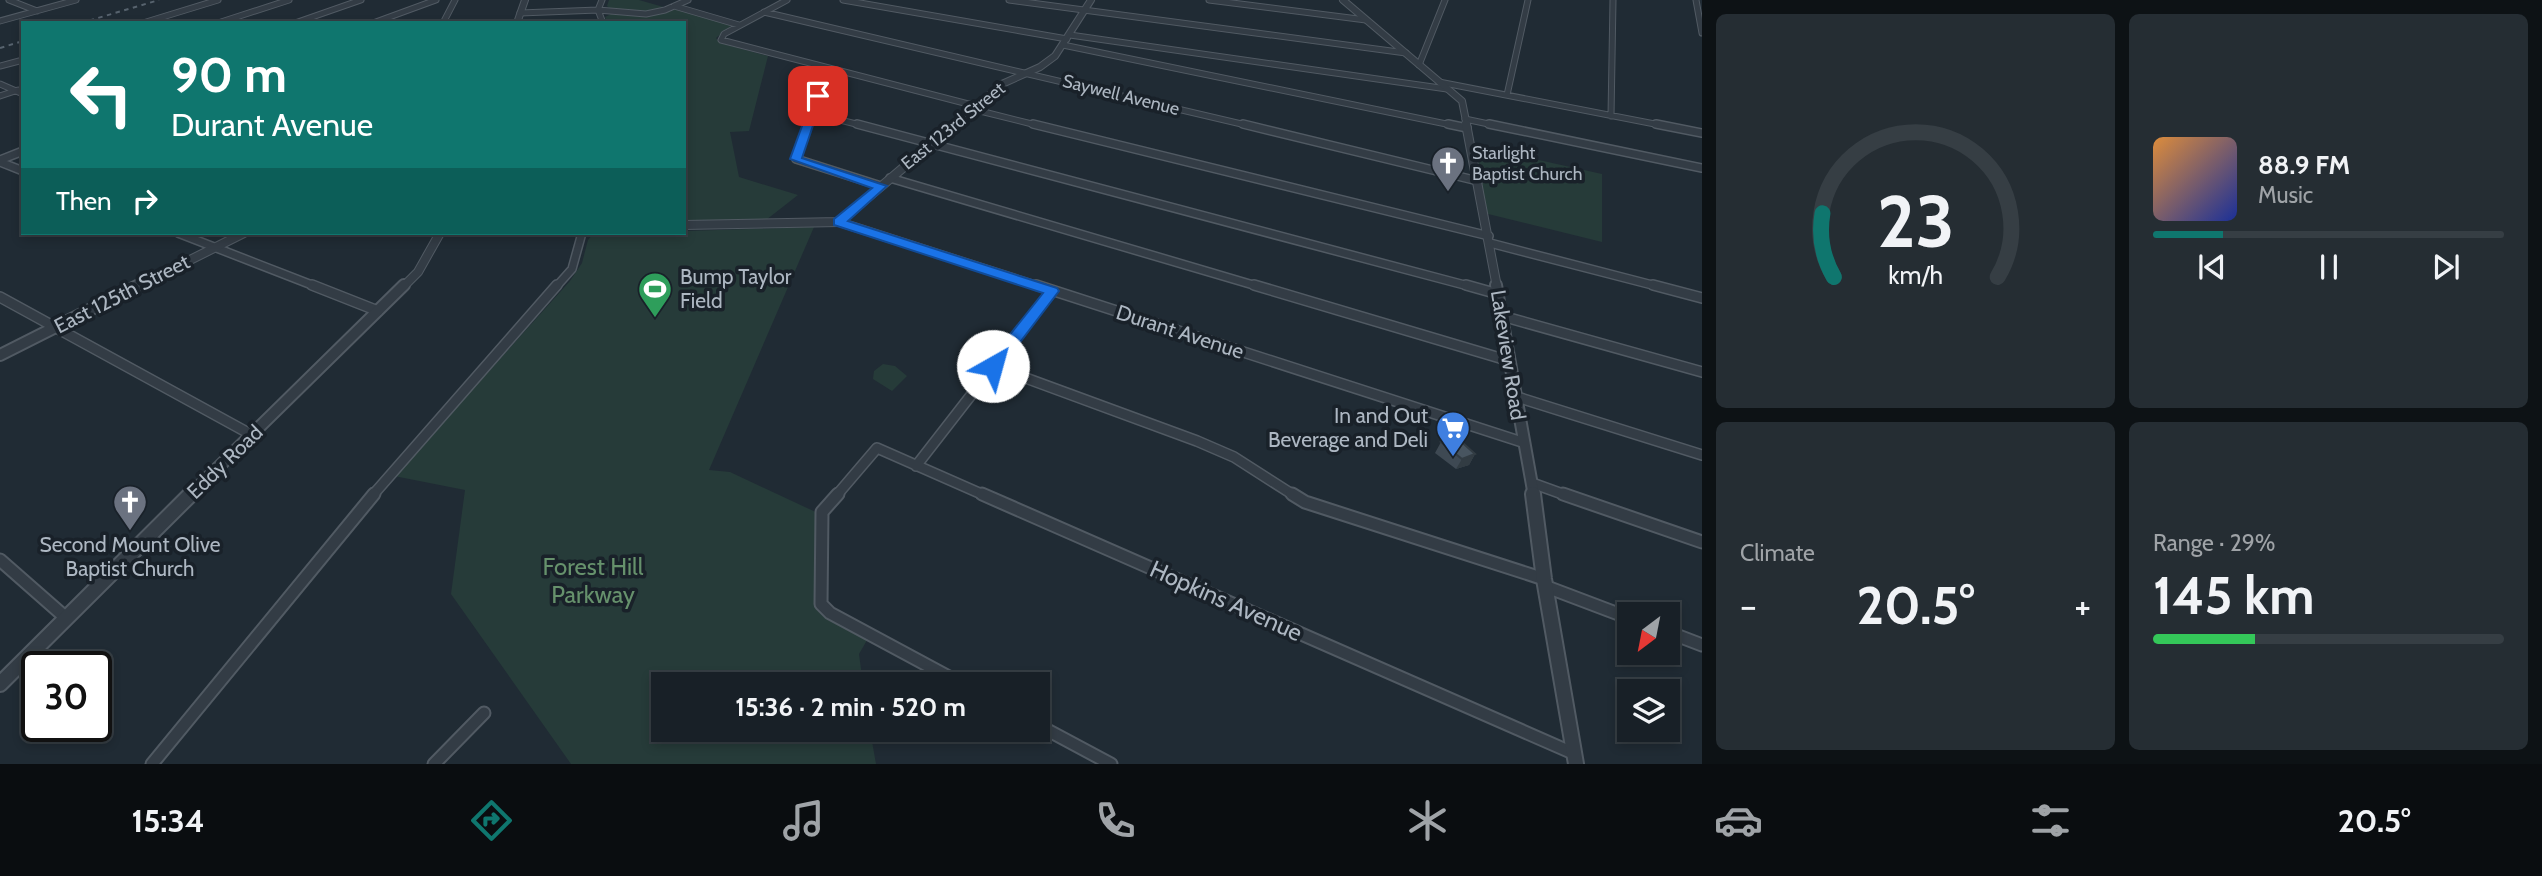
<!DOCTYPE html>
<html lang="en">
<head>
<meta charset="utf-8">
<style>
	body { margin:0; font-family:Cabin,sans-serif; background:#252d33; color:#f1f3f6; height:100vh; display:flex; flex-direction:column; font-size:26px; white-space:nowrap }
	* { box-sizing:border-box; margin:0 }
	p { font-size:23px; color:#9fa3a7 }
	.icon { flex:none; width:38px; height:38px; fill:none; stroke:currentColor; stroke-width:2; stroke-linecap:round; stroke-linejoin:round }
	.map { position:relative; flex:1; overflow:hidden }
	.side { display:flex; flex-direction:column; gap:14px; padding:14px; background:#0d1215; width:840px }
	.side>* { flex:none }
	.top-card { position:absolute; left:21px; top:21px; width:665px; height:214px; border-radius:0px; box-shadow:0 4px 10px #0003,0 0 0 2px #363e44; background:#0f766e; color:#fff; overflow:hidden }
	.needle { width:46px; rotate:212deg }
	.buttons { position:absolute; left:1617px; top:602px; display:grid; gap:14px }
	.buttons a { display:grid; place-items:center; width:63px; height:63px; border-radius:0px; background:#182027; box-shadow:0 4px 10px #0003,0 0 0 2px #363e44; font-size:35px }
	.speed { position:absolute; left:21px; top:651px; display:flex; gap:14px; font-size:35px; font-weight:700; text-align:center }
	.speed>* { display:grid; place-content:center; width:91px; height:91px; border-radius:50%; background:#182027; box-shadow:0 4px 10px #0003,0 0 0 2px #363e44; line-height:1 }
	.speed .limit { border:4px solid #111; border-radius:10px; background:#fff; color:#111 }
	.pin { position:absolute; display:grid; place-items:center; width:60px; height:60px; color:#fff; margin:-30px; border-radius:14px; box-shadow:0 4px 10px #0006 }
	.me { position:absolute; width:77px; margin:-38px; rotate:38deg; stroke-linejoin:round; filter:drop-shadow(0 0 5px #0008) }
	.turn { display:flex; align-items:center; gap:24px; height:147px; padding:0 35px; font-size:32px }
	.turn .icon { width:91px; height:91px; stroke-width:2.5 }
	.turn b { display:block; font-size:49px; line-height:60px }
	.then { display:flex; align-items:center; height:66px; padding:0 35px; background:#0003; gap:14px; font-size:26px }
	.big { font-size:52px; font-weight:800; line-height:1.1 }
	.side .card { flex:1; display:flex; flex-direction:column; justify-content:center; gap:10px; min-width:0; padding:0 24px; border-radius:10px; background:#252d33 }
	.side .dial { align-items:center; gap:0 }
	.dial svg { height:182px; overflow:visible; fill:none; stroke:#363e44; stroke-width:7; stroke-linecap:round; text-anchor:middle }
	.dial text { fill:#f1f3f6; stroke:none }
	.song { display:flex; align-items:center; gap:21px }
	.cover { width:84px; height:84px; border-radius:10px; background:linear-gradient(135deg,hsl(30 70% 55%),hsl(230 70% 35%)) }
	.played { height:7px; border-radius:4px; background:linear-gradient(90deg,#0f766e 20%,#363e44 20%) }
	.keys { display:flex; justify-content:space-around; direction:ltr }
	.heat { display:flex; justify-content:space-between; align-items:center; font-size:38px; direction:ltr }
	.charge { height:10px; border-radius:5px; background:linear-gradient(90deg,#34c759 29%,#363e44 0) }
	.side .tiles { flex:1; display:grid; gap:14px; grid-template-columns:repeat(2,1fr) }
	.trip { position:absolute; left:651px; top:672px; width:399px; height:70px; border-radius:0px; background:#182027; box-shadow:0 4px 10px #0003,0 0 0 2px #363e44; font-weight:800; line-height:70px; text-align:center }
	.tabs { display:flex; height:112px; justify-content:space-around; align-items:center; background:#0a0d10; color:#9fa3a7 }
	.tabs .icon { width:49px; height:49px }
	.tabs .selected { color:#0f766e }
	.tabs b { font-size:32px; color:#f1f3f6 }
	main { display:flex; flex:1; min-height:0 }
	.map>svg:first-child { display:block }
</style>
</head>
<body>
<main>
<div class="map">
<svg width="1702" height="764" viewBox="0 0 1702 764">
	<rect width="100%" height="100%" fill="#202b34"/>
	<path fill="#263b39" d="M609,0H639L667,8L651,13L612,10L607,6Z
		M676,9L732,25L716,38L720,43L768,56L749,131L730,132L739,177L798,195L766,220L684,221V23H608L605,17L611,14L648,15Z
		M1471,145L1602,174V242L1484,213Z
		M814,227L709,470L730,472L822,515L821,604L870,635L859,654L863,684H663V730H870L876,764H571L451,594L465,490L389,475L422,437L429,438L570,281L582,263L588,240L593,234Z
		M883,364L895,366L907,376L892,391L873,379L874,371Z"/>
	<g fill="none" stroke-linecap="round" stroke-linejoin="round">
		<g stroke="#515a63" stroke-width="7">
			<path id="minor-far3" d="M9,0L37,11
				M602,0L598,10L603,23
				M787,0L724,34L721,40L976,106
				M843,0L1067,39
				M1009,0L1406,53
				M1209,0L1366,20
				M1696,0L1702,33
				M674,6L739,25
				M764,12L1250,126
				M520,13L598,10L646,14L665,10L688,0
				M0,21L76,0
				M143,23L218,0
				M218,23L289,0
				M295,23L361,0
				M373,23L436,0
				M443,23L455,0
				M1070,35L1447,89
				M1063,45L1456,126
				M1419,65L1445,0
				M0,66L23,60
				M1439,82L1665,126
				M0,84L23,94
				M1507,95L1528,0
				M0,96L18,90
				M972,109L1040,126
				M812,113L864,126
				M1611,116L1613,0
				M1465,119L1498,126
				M808,126L826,75L831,69"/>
		</g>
		<g stroke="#515a63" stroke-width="10">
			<path id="minor-far2" d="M808,124L796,159L881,186
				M857,124L1472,287
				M1033,124L1489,236
				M1243,124L1478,181
				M1448,124L1467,128
				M1489,124L1702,168
				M1656,124L1702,133
				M0,160L23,151
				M0,162L23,171
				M890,178L1260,287
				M839,222L1041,287
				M178,233L317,287
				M1490,243L1660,287
				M556,287L572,269L582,233"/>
		</g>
		<g stroke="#515a63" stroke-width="12">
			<path id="minor-far1" d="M312,285L378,311
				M1036,285L1522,442
				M1254,285L1510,361
				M1466,285L1498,294
				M1653,285L1702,298
				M0,297L252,435
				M1502,316L1702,372
				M993,366L1197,441L1234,457L1295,496
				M1517,397L1702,455
				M916,466L1052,291
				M1532,483L1568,496
				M372,496L557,285
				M836,496L877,448L986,496"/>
		</g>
		<g stroke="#515a63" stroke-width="15">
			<path id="minor" d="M838,494L822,512L821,604L830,613L962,684
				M982,494L1575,754
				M1292,494L1305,502L1544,579
				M1563,494L1702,542
				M0,560L65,617
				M1547,587L1629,618
				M1668,632L1702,645
				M1038,725L1111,764
				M152,764L374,494
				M434,764L484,713"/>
		</g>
		<g stroke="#515a63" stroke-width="8">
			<path id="tertiary-far3" d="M1343,0L1462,101L1467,126
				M517,23L525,0
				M953,126L1002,84L1040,67L1055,56L1091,0"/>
		</g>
		<g stroke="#515a63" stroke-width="10">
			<path id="tertiary-far2" d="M1466,124L1497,287
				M684,225L839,222L955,124
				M136,287L244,233
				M403,287L418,272L440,233"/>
		</g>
		<g stroke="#515a63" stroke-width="14">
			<path id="tertiary-far1" d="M1496,285L1534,496
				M0,355L139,285
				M189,496L404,285"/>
		</g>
		<g stroke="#515a63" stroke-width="18">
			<path id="tertiary" d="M1533,494L1544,579L1576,764
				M0,684L191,494"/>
		</g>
		<use href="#minor-far3" stroke="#333c45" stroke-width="5"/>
		<use href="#minor-far2" stroke="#333c45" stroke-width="7"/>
		<use href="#minor-far1" stroke="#333c45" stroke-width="9"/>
		<use href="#minor" stroke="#333c45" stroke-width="11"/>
		<use href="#tertiary-far3" stroke="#333c45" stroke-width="6"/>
		<use href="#tertiary-far2" stroke="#333c45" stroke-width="8"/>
		<use href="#tertiary-far1" stroke="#333c45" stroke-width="10"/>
		<use href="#tertiary" stroke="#333c45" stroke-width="14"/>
		<path stroke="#57636e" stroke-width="2" stroke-dasharray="4.5 4.5" stroke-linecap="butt" d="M81,23L159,0
			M0,48L23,41"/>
	</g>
	<path fill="#3e4953" d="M1441,442L1475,454L1469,465L1456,469L1435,453Z"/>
	<path fill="#323c43" d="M1475,454L1469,465L1456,469L1462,459Z"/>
	<path fill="#485560" stroke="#323c43" stroke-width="2" d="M1456,437L1475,454L1462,459L1441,442Z"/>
	<path fill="#1a73e8" stroke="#114b97" stroke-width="2" d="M818,93L823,96L802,158L887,186L848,221L1057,288L1059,291L999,370H988L985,366L1043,293L834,225V219L872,188L790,159L813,96Z"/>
	<defs>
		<g id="church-pin" transform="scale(1.75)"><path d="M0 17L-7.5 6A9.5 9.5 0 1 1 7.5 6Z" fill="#6b7280" stroke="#192129"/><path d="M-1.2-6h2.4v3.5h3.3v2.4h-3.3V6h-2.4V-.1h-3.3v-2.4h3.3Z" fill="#fff"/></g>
		<g id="stadium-pin" transform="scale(1.75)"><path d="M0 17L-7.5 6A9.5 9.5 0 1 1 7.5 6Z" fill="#2e9e5b" stroke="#192129"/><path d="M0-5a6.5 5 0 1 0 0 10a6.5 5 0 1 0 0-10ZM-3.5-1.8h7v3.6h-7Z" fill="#fff"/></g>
		<g id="supermarket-pin" transform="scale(1.75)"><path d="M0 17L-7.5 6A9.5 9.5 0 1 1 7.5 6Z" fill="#3f7fe0" stroke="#192129"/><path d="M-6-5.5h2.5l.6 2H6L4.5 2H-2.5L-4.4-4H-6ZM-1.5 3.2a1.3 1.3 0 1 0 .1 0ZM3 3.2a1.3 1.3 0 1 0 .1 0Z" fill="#fff"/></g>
	</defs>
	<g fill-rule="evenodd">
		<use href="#church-pin" x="1448" y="163"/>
		<use href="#stadium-pin" x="655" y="289"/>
		<use href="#supermarket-pin" x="1453" y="428"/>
		<use href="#church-pin" x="130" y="502"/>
	</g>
	<g text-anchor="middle" stroke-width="7" stroke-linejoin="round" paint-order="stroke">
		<g font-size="18" fill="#adb7c2" stroke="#192129">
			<text transform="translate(1121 95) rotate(14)" y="6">Saywell Avenue</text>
			<text transform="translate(953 126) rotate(-39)" y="6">East 123rd Street</text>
		</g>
		<g font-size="18" fill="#adb7c2" stroke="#192129" text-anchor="start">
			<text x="1472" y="159">Starlight<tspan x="1472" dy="21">Baptist Church</tspan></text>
		</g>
		<g font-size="21" fill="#adb7c2" stroke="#192129" text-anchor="start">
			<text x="680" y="284">Bump Taylor<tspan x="680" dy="24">Field</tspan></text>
			<text x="1428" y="423" text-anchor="end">In and Out<tspan x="1428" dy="24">Beverage and Deli</tspan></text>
			<text x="130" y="552" text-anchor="middle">Second Mount Olive<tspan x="130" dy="24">Baptist Church</tspan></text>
		</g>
		<g font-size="21" fill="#adb7c2" stroke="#192129">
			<text transform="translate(122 294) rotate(-27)" y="7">East 125th Street</text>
			<text transform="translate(1180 332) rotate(18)" y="7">Durant Avenue</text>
			<text transform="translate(1508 355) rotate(81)" y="7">Lakeview Road</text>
			<text transform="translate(225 462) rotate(-44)" y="7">Eddy Road</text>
		</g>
		<g font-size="24" fill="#66916c" stroke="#192129">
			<text x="593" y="575">Forest Hill<tspan x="593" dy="28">Parkway</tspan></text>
		</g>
		<g font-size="24" fill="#adb7c2" stroke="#192129">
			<text transform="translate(1226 601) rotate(24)" y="8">Hopkins Avenue</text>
		</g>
	</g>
</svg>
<div class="buttons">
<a><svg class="needle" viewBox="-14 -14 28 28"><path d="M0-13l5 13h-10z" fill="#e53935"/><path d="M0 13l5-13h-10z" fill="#9fa3a7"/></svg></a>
<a><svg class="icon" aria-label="layers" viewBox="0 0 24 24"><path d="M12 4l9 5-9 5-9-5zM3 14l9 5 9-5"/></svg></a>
</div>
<div class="speed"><div class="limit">30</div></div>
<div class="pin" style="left:818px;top:96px;background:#d93025"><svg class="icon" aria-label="arrive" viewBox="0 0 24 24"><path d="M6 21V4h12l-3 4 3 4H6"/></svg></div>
<svg class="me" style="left:993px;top:366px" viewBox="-20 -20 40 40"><circle r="19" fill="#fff"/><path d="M0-13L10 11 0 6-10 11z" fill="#1a73e8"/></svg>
<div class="trip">15:36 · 2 min · 520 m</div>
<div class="top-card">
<div class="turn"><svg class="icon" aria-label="left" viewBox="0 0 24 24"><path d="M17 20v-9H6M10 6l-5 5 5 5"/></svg><div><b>90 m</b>Durant Avenue</div></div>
<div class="then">Then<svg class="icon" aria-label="right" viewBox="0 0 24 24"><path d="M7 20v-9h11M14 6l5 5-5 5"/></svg></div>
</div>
</div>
<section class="side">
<div class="tiles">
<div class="card dial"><svg viewBox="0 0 100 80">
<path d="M14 69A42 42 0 1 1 86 69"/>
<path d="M14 69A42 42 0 0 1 9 41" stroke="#0f766e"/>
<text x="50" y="56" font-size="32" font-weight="700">23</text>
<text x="50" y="72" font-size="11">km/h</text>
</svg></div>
<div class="card">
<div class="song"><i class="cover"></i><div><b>88.9 FM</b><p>Music</p></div></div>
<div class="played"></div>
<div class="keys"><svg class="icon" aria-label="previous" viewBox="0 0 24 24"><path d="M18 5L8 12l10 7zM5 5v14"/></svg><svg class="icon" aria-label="pause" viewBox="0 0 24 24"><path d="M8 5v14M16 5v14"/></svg><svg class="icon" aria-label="next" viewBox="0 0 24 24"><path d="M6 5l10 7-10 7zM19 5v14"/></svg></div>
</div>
<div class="card"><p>Climate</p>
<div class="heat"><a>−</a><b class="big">20.5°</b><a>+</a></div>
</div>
<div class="card"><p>Range · 29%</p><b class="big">145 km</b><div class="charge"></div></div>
</div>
</section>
</main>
<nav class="tabs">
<b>15:34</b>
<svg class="icon selected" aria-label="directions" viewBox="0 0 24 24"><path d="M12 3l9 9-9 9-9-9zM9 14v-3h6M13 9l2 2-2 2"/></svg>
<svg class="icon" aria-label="music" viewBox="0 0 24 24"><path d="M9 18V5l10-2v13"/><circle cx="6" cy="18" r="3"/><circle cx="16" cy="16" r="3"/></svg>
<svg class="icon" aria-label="phone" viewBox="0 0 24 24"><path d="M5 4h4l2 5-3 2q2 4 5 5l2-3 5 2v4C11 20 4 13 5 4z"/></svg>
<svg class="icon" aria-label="climate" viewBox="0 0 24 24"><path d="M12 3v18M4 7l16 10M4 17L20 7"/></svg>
<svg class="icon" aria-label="car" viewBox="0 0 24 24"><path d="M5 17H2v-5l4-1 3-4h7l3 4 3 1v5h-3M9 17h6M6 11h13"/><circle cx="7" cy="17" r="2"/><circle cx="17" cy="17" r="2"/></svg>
<svg class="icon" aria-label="filters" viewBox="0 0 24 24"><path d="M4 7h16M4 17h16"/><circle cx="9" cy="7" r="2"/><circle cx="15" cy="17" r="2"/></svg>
<b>20.5°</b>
</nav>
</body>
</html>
